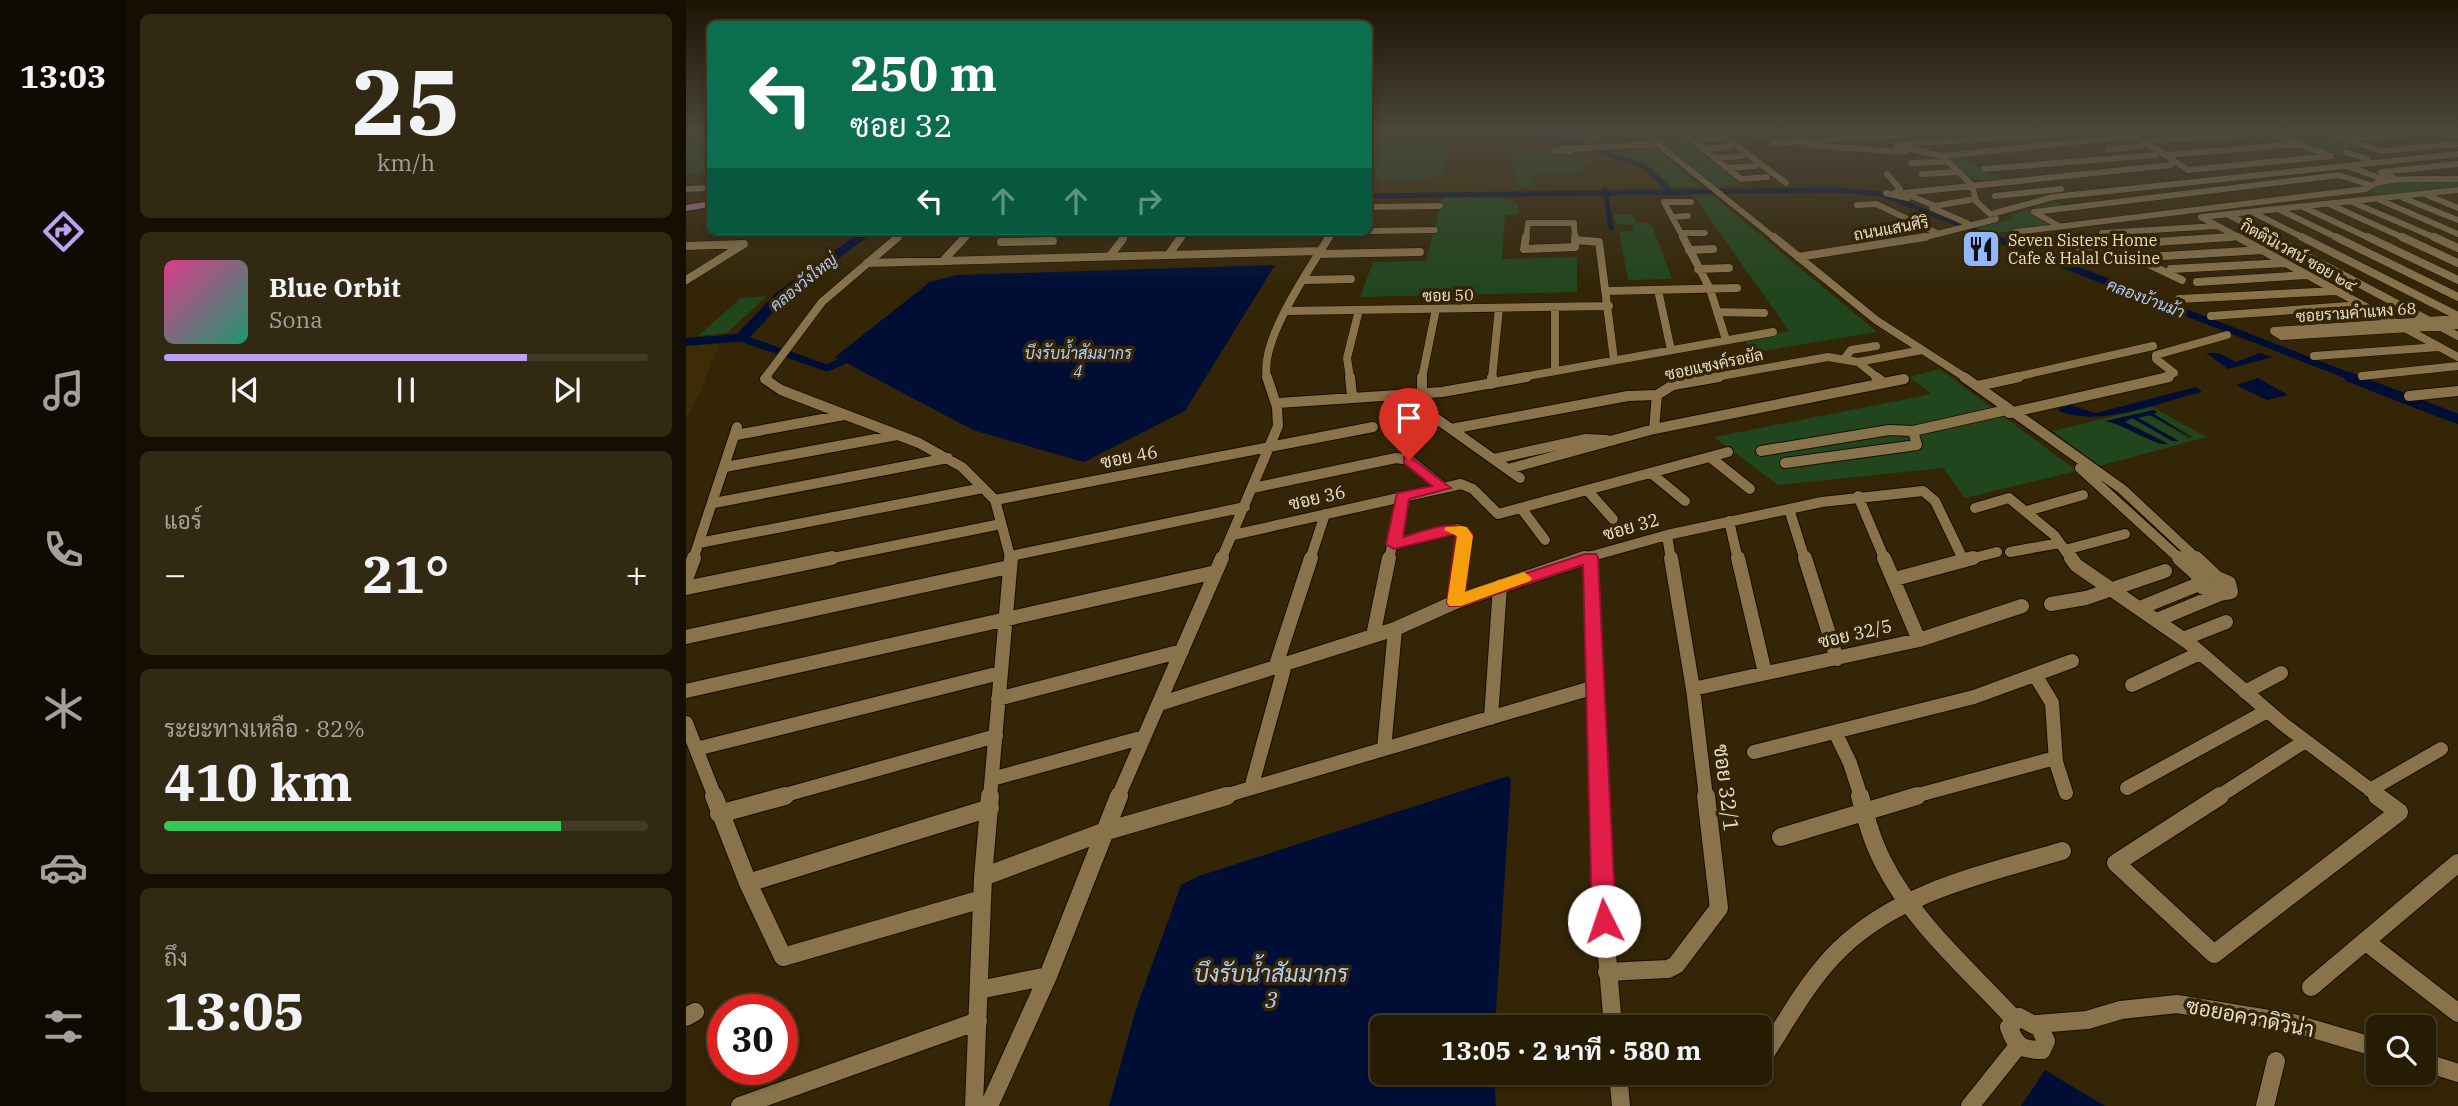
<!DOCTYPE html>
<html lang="th">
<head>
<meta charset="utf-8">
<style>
	body { margin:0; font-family:"IBM Plex Serif",Sarabun,serif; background:#322913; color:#f1f3f6; height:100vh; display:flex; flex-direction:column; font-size:26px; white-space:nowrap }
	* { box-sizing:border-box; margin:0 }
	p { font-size:23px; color:#a4a19a }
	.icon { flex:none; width:38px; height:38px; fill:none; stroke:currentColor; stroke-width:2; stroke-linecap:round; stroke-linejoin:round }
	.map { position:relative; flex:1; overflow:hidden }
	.details { display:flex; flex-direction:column; gap:14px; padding:14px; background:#150f02; width:560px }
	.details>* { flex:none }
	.guide { position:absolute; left:21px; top:21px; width:665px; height:214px; border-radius:10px; box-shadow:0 4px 10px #0003,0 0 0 2px #423a26; background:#0b6e4f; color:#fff; overflow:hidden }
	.buttons { position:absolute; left:1680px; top:1015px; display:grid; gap:14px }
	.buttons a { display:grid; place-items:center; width:70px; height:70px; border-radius:10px; background:#261c04; box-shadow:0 4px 10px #0003,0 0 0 2px #423a26; font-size:35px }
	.speed { position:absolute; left:21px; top:994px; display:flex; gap:14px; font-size:35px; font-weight:700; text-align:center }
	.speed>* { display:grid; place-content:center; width:91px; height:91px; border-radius:50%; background:#261c04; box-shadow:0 4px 10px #0003,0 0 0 2px #423a26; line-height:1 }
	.speed .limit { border:10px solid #d22; background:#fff; color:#111 }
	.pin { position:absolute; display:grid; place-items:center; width:60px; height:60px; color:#fff; margin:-72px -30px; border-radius:50% 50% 50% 0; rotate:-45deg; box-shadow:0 0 7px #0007 }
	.pin .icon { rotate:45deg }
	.me { position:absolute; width:77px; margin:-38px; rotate:356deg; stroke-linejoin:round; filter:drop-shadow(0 0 5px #0008) }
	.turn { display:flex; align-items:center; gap:24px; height:147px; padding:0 28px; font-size:32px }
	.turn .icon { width:91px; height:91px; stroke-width:2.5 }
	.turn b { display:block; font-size:49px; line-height:60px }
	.lanes { display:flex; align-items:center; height:66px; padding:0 28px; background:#0003; justify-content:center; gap:35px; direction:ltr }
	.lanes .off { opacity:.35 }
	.big { font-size:52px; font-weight:700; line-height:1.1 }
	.details .card { flex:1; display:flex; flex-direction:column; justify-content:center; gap:10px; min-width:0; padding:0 24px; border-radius:10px; background:#322913 }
	.details .dial { align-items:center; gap:0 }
	.dial b { font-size:91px; line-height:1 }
	.song { display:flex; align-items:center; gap:21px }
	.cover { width:84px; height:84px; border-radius:10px; background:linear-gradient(135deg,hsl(330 70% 55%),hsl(160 70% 35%)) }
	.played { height:7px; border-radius:4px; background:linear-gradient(90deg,#bca0f2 75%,#423a26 75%) }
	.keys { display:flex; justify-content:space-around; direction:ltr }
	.heat { display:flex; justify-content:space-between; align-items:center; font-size:38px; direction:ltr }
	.charge { height:10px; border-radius:5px; background:linear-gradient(90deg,#34c759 82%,#423a26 0) }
	.trip { position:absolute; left:684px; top:1015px; width:402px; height:70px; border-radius:10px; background:#261c04; box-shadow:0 4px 10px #0003,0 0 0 2px #423a26; font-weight:700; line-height:70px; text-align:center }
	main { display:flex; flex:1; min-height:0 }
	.tab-bar { display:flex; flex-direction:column; width:126px; justify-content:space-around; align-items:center; background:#0f0b02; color:#a4a19a }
	.tab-bar .icon { width:49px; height:49px }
	.tab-bar .selected { color:#bca0f2 }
	.tab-bar b { font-size:32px; color:#f1f3f6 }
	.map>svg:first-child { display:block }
</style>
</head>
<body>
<main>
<nav class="tab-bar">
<b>13:03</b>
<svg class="icon selected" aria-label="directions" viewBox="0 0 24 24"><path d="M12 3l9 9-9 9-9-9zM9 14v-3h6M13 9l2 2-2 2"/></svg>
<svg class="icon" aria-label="music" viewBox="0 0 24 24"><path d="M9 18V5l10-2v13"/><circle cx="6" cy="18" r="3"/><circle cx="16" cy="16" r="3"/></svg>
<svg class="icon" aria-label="phone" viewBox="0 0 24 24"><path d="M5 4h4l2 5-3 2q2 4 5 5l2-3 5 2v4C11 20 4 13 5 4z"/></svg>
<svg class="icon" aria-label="climate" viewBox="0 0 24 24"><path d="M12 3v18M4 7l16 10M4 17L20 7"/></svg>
<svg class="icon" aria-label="car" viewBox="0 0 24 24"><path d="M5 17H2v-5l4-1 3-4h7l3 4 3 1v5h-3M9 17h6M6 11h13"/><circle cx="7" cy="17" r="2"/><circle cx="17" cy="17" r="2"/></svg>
<svg class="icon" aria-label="filters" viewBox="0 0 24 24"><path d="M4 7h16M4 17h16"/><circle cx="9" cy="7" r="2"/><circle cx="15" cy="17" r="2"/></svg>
</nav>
<section class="details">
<div class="card dial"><b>25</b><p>km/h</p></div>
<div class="card">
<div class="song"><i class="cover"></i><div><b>Blue Orbit</b><p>Sona</p></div></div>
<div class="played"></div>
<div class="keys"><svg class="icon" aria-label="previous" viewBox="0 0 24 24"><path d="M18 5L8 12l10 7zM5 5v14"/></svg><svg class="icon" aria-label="pause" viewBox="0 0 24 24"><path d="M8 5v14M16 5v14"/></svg><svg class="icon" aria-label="next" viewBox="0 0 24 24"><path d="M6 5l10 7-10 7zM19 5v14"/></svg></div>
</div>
<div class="card"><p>แอร์</p>
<div class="heat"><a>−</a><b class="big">21°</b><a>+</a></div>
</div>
<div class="card"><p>ระยะทางเหลือ · 82%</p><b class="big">410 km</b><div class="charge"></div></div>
<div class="card"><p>ถึง</p><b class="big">13:05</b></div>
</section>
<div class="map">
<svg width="1772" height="1106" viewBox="0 0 1772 1106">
	<rect width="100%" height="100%" fill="#332506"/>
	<path fill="#3e2c06" d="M726,132H805L863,146L896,147L954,168L976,187L683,194L682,137Z
		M34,341L15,390L0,419V343Z"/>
	<path fill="#21461d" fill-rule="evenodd" d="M0,132H24V170L0,175Z
		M834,132L876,134L947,132L950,134L929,137L939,143L960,144L903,147Z
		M959,132H987L1058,186H1030Z
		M1582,132H1635L1680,147L1637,151Z
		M735,139L761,145L759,173C736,180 704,188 683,172L693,146Z
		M1398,141L1406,145L1277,159L1315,179C1284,183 1283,178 1261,157Z
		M960,148L970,149L1016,187H986L959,162L917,153Z
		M862,152C875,160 894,155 909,161L896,164V173H847V187L833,188L823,153Z
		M1772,181V189L1699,196L1682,190L1694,184Z
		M1018,190L1030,198L1191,332L1071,352L1058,341L1103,331L1004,191Z
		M788,195L787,198H816L832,204V214L819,215L816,259L891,257V292L674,297L687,262L740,261L757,196Z
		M1369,202L1377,206L1343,212L1365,224L1304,234L1290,228C1302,221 1317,225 1327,217L1325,215Z
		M927,214L947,215L950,223H965L986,279L942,280L933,232L948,231L945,225L931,224Z
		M81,296L41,333L12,336L55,298Z
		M1254,369L1391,471L1279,498L1257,468L1092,485L1028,437L1246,394L1223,377Z
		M1466,407L1521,437L1413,466L1367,431ZM1471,412L1467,414L1507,437L1502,438L1464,415L1451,417L1492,441L1445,418L1439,422L1482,443L1473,444L1430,421Z"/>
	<path fill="#000e36" d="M589,265L499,411L398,462L287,430L149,357L244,282L271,275Z
		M1520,353H1533L1550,362L1574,353L1586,357L1542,369Z
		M1572,378L1602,395L1581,400L1550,385Z
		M1510,387L1516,392C1473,402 1415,428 1373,411V408L1384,405L1410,413Z
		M1468,410L1471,412L1468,414L1506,438L1464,415L1452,418L1493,441H1486L1446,418L1439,422L1482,444C1468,446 1438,424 1419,421Z
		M822,776L825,780L809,1027H696V1073H808L810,1106H423L450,1009L495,885L513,876Z
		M1359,1070L1419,1106H1335Z"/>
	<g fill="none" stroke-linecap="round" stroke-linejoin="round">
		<path stroke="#000e36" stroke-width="5" d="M829,132L893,144L959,167L983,190
			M1301,132H1310
			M919,190L925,228
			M682,196L1151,190L1195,194L1311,239"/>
		<path stroke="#000e36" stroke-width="7" d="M1306,237L1668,378
			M55,338L141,368L157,361"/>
		<path stroke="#000e36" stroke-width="10" d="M1663,377L1772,419"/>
		<path fill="#000e36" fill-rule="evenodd" d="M176,231H189L101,298L60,341L0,346V338L51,334L91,292Z"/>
		<g stroke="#180e00" stroke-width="7">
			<path id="minor-far4" d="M957,132L1090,239
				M996,132L1055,179L1081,177
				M1032,132L1100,183
				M1105,132L1121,143L1134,146L1219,152
				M1240,132H1255
				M1436,132L1458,141L1502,170L1645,156
				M1579,132L1642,155
				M1639,132L1696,151L1772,144
				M1070,135L1113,132
				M1764,136H1772
				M907,138L918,132
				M1666,138L1742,133
				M1006,140L1033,138
				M1458,141L1584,133
				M1087,143L1224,134
				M1210,145L1392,132
				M1215,147L1256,156
				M879,148L885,151H868Z
				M882,149L974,144
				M1017,149L1043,147
				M1422,150L1455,146
				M1659,152L1682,159
				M1479,155L1614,144
				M1029,158L1055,156
				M1225,163L1256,162
				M1661,166L1699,180
				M1041,168L1069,166
				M1298,169L1470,155
				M1201,174L1214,189L1209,193
				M1236,174L1273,172
				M1710,179L1695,172L1772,164
				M0,189L24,188
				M1200,193L1222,198
				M1741,195L1772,208
				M1309,196L1375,189
				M1717,198L1772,220
				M1289,199L1249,206L1218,193L1485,165
				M1694,200L1772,234
				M1666,202L1752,239
				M1643,204L1720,239
				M1171,205L1190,204L1249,232
				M682,207L754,206
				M1617,207L1685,239
				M1246,208L1281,223
				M1592,209L1654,239
				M1566,212L1620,239
				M1309,213L1367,197L1772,154
				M1304,214L1290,201L1286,185L1256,156L1437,137
				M1541,214L1589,239
				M986,217L1002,216
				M1515,217L1556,239
				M1515,217L1772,190
				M1373,226L1348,212L1653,175L1684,185
				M682,231L749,230
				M1329,232L1680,189C1694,175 1751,180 1772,179
				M995,233H1019
				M1416,233L1531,226
				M216,234L284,232L277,239
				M209,239L219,231
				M493,239L497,234L673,231
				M642,239L647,231
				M840,239L842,223H888L889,239
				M998,239L978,202H1005
				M1232,239L1310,219
				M1518,239L1552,237"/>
		</g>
		<g stroke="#180e00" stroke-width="9">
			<path id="minor-far3" d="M840,237L838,249L889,247V237
				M997,237L1024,289L1040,340
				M1088,237L1190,320L1280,378
				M1552,237L1772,357
				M1585,237L1772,336
				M1616,237L1772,316
				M1650,237L1772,297
				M1682,237L1772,280
				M1716,237L1772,263
				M1748,237L1772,248
				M889,240L913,242L928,360
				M315,242L367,241
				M0,246L58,244L0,280
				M1393,247L1545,237
				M1003,250L1027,249
				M483,254L495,237
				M633,254L734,252
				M424,256L437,239
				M1112,257L1239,237
				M257,261L279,237
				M181,263L635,251
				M1012,269L1043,268
				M1485,269L1599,263
				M619,280L665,279
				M1496,280L1456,261L1461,257L1577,250
				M1511,282L1621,275
				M972,290L985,350
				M921,291L1051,288
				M1493,299L1650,291
				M869,307V371
				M602,311L923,306
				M1031,312L1078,313
				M1525,316L1676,305
				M1772,319L1588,331L1596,336L1772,325
				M1628,356L1753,347
				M1159,358L1165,350L1190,346
				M1172,362L1236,350
				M1676,376L1772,366
				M79,378L136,302L212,237
				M581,378C573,341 623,270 643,237
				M664,378L661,358L673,310
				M736,378L750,309
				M806,378L813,308
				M831,378L1087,332
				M1024,378L1142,357L1172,362L1192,378
				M1325,378L1467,346
				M1475,378L1488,373L1470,359V355L1541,335"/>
		</g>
		<g stroke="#180e00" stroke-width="12">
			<path id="minor-far2" d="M81,377L79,379L95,390L233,443L276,467L309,500L325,560
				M664,377L666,395
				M736,377V395
				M1190,377L1198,383
				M1278,377L1436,489L1512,560
				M805,384L806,377
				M1292,386L1333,377
				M1723,396L1772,391
				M592,403L756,392L841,377
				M1323,413L1483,377
				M751,419L834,478
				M765,429L942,396L971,395
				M968,429L1218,379
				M50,435L158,415
				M1075,451L1203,430L1227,431
				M1024,457L1064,489
				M808,459L900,439L921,440
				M1099,463L1231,445L1227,431L1316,411
				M39,467L211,435
				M1394,468L1495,560
				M822,469L968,429L971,395L987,385L1033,377
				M965,473L999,501
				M567,488L710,458L723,460L758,488
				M901,490L927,519
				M1172,496L1199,560
				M309,500L687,427
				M28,503L262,458
				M835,508L859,540
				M1289,508L1323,498L1368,535L1386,560
				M1103,509L1119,560
				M1341,511L1397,495
				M1043,521L1052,560
				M547,535L775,484L787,489L812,514L1042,452
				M981,535L985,560
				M13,543L297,488
				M708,544L771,529L778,533L774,560
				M1379,550L1439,534
				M1324,552L1374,543
				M325,556L559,507
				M904,557V560
				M7,560L51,427
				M137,560L315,524
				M535,560L592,426L591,407L581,377
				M624,560L639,514
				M703,560L716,496
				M892,560L981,535L1136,502L1237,491L1249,501L1277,559
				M1280,560L1311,552"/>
		</g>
		<g stroke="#180e00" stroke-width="16">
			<path id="minor-far1" d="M904,558L912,797
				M985,558L1007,689L1020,797
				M1052,558L1079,673
				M1119,558L1151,659
				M1198,558L1233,640
				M1385,558L1390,565L1503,643L1597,724L1694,797
				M1493,558L1514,577
				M1510,558L1529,576
				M1524,575L1543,583L1545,592L1533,594L1516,587L1512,578Z
				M0,579L8,558
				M1209,579L1287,558
				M0,588L146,558
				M769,602L775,558
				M1365,604L1400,598L1479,571
				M1454,608L1513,584
				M1471,620L1534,594
				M687,636L703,558
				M0,637L323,567
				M1497,639L1540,622
				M589,668L625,558
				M1349,675L1366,703L1370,762L1380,793
				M1446,685L1514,653
				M1007,689L1233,640L1336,606
				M0,691L530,572
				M1559,692L1595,673
				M312,699L496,651
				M473,704L709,629L769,602L899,558
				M805,718L814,586
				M0,723L29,797
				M1149,732L1164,763L1175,797
				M10,749L314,673
				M698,749L709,629
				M1068,752L1288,697L1386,661
				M306,779L458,737
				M565,788L599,665
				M1441,788L1581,711
				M1684,790L1755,749
				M92,797L310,736
				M304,797L325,558
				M432,797L536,558
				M535,797L909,687
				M1225,797L1369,758
				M1532,797L1619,741"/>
		</g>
		<g stroke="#180e00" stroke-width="20">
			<path id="minor" d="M28,796L62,883L97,957L296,899
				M912,796L914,871L927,1027
				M1174,796C1180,818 1186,841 1197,862C1227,922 1283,970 1328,1019
				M1534,796L1430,863L1528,954L1713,812L1691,796
				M33,814L99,796
				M1095,837L1231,796
				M297,877L417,832L541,796
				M62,883L304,808
				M1679,941L1772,1013
				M921,972L982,969L990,965L1033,908L1020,796
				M1625,987L1772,863
				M293,990L362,976
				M0,1017L9,1012
				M1333,1017L1354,1028L1360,1041L1356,1050C1336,1050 1329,1046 1323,1027Z
				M1351,1024L1401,1020L1435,1010L1491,1004L1607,1023L1692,1048
				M1074,1062C1099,1024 1121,981 1154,949C1214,891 1299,874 1376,851
				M1738,1062L1772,1073
				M932,1073L935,1106
				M54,1106L292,1021
				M288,1106L297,877L304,796
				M303,1106L362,976L433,796
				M1284,1106L1332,1046
				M1579,1106L1590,1061"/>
		</g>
		<g stroke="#180e00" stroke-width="2">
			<path id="primary" d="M24,201V207L0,211V205Z"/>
		</g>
		<use href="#minor-far4" stroke="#89734b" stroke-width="6"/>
		<use href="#minor-far3" stroke="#89734b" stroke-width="8"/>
		<use href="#minor-far2" stroke="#89734b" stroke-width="10"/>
		<use href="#minor-far1" stroke="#89734b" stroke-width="14"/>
		<use href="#minor" stroke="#89734b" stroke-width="18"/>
		<use href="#primary" fill="#a97297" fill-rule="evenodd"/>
	</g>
	<linearGradient id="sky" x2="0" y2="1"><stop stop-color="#1c1403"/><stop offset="0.46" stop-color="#4a463b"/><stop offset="1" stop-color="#4a463b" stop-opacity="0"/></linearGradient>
	<rect width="1772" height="286" fill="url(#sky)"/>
	<path fill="#e11d48" stroke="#92132f" stroke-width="2" d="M723,456L765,488L723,499L717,537C737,532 770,516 786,533L779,593L899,554H910L912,557L930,921L926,929L918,932L910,929L906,921L897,565L775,606H763L761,602L770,534L708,549L700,544L711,493L746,486L718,463V457Z"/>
	<path fill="#f59e0b" d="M776,526L781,527L787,536L779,592L838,572L846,578L844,581L775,606H763L761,602L771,536L758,530L760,527Z"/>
	<defs>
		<g id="restaurant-square" transform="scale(2.0125)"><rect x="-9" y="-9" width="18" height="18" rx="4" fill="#92b7fd" stroke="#332506"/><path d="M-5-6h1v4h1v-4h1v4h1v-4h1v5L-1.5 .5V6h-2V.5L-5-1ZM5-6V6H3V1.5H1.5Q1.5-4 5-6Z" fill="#111"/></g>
	</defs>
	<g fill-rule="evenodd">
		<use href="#restaurant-square" x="1295" y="249"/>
	</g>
	<g text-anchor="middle" stroke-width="7" stroke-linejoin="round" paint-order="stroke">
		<g font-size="16" fill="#e8dcc7" stroke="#332506">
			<text transform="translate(1205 228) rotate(-10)" y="6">ถนนแสนศิริ</text>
			<text transform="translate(1613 255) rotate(29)" y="6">กิตตินิเวศน์ ซอย ๒๔</text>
			<text transform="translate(762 295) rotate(-1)" y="6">ซอย 50</text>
			<text transform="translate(1670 312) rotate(-4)" y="6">ซอยรามคำแหง 68</text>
			<text transform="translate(1028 364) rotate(-12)" y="6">ซอยแซงค์รอยัล</text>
		</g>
		<g font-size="16" fill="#e8dcc7" stroke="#332506" text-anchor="start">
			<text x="1322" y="246">Seven Sisters Home<tspan x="1322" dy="18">Cafe &amp; Halal Cuisine</tspan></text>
		</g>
		<g font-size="16" font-style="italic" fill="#b2cbf7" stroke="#332506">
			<text transform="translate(117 282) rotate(-39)" y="6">คลองวังใหญ่</text>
			<text transform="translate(1460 298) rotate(21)" y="6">คลองบ้านม้า</text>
			<text x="392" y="359">บึงรับน้ำสัมมากร<tspan x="392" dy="18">4</tspan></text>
		</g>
		<g font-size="18" fill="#e8dcc7" stroke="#332506">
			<text transform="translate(443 457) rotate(-11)" y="6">ซอย 46</text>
			<text transform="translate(631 498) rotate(-13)" y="6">ซอย 36</text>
			<text transform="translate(945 527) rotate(-16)" y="6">ซอย 32</text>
			<text transform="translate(1169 634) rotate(-13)" y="6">ซอย 32/5</text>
		</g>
		<g font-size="21" fill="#e8dcc7" stroke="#332506">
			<text transform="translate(1040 788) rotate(83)" y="7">ซอย 32/1</text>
			<text transform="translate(1564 1018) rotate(11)" y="7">ซอยอควาดิวิน่า</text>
		</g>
		<g font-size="23" font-style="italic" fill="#b2cbf7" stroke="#332506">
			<text x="585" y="982">บึงรับน้ำสัมมากร<tspan x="585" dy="26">3</tspan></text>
		</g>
	</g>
</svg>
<div class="buttons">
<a><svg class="icon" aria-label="search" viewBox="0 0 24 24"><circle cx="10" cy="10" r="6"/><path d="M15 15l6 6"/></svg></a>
</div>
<div class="speed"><div class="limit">30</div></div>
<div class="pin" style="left:723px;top:460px;background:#d93025"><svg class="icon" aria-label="arrive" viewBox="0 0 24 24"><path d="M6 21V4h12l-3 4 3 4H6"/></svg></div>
<svg class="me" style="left:918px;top:921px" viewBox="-20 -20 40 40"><circle r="19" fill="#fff"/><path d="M0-13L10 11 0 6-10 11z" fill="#e11d48"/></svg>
<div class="trip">13:05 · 2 นาที · 580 m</div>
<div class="guide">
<div class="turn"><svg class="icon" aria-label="left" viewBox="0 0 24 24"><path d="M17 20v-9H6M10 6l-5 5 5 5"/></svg><div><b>250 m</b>ซอย 32</div></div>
<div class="lanes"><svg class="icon" aria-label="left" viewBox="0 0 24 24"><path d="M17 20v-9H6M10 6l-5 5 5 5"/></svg><svg class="icon off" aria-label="ahead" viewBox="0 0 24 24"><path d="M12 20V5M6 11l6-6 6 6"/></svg><svg class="icon off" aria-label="ahead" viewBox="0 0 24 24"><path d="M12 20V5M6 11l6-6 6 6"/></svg><svg class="icon off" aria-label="right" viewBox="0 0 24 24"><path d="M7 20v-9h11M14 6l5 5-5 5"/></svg></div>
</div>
</div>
</main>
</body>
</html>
